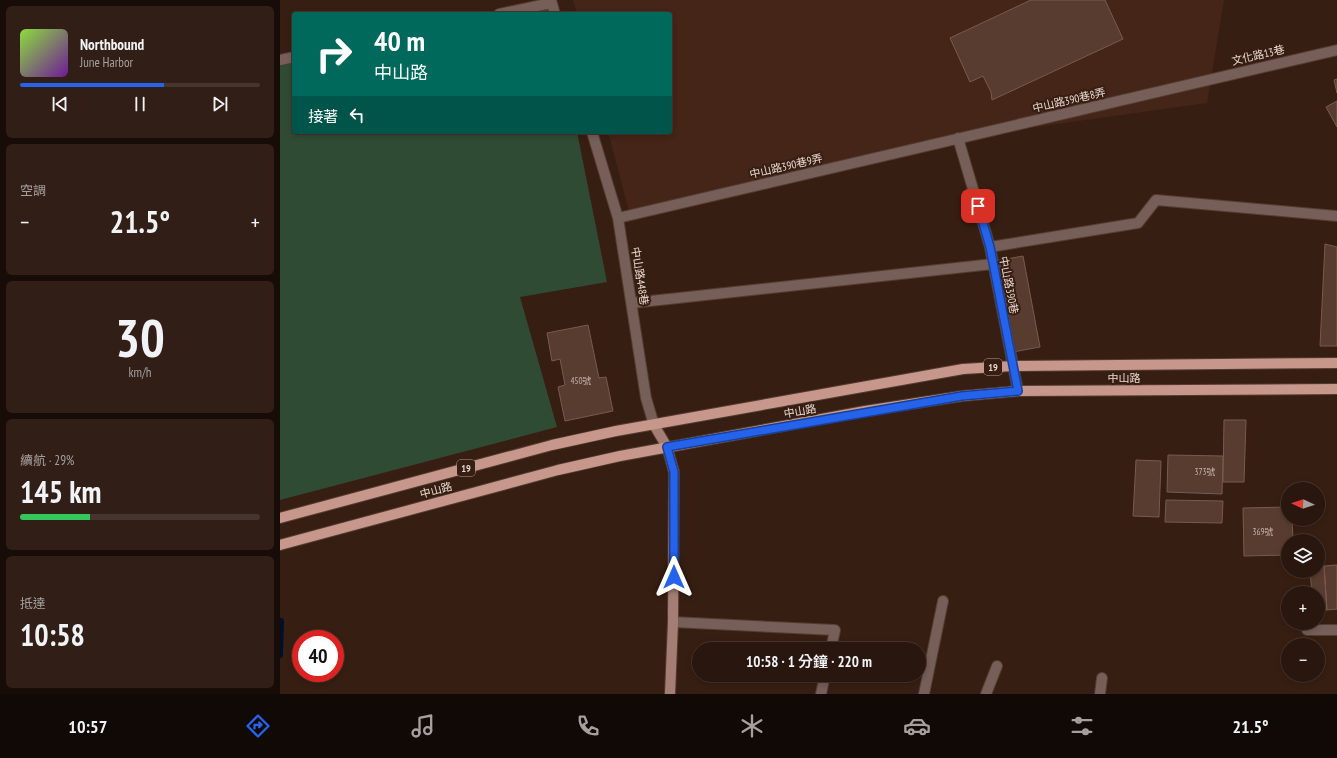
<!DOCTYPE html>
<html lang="zh-TW">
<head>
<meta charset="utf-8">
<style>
	body { margin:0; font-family:"PT Sans Narrow","Noto Sans TC",sans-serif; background:#311f17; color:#f1f3f6; height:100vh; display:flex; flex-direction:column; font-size:15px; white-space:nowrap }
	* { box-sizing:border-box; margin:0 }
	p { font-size:13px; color:#a59f9e }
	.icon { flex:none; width:22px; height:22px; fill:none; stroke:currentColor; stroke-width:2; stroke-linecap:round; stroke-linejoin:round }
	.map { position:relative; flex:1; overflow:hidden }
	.sheet { display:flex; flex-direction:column; gap:6px; padding:6px; background:#170c08; width:280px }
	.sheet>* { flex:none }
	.guide { position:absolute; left:12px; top:12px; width:380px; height:122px; border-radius:4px; box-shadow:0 2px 6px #0003,0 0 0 1px #45352e; background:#00695c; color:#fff; overflow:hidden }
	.needle { width:26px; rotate:273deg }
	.fabs { position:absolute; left:1001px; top:482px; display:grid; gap:8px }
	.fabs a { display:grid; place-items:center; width:44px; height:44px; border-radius:50%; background:#29160e; box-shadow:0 2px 6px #0003,0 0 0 1px #45352e; font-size:20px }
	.speed { position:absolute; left:12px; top:630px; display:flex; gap:8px; font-size:20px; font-weight:700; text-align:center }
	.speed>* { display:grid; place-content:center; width:52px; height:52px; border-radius:50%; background:#29160e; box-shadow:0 2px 6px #0003,0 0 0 1px #45352e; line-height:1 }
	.speed .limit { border:6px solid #d22; background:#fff; color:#111 }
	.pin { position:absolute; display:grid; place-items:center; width:34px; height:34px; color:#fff; margin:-17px; border-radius:8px; box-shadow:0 2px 6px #0006 }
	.me { position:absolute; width:44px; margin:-22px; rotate:0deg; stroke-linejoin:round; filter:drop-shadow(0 0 3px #0008) }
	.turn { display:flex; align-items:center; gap:14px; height:84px; padding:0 16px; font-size:18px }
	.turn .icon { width:52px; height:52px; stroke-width:2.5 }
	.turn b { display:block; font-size:28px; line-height:34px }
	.then { display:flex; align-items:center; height:38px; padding:0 16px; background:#0003; gap:8px; font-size:15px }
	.big { font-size:30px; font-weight:600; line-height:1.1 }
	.sheet .widget { flex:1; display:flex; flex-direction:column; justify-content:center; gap:6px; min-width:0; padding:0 14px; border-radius:6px; background:#311f17 }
	.sheet .dial { align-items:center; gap:0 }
	.dial b { font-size:52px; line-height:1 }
	.song { display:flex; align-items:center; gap:12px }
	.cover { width:48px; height:48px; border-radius:6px; background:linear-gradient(135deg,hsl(90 70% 55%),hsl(280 70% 35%)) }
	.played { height:4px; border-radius:2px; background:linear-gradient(90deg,#2563eb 60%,#45352e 60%) }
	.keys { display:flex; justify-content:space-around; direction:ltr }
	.heat { display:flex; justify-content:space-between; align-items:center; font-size:22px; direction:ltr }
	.charge { height:6px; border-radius:3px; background:linear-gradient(90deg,#34c759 29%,#45352e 0) }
	.trip { position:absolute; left:412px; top:642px; width:234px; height:40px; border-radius:20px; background:#29160e; box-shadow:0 2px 6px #0003,0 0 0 1px #45352e; font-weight:600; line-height:40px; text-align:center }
	.tabs { display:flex; height:64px; justify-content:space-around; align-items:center; background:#100906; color:#a59f9e }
	.tabs .icon { width:28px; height:28px }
	.tabs .current { color:#2563eb }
	.tabs b { font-size:18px; color:#f1f3f6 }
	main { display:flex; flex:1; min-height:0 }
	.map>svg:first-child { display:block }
</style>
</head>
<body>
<main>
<section class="sheet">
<div class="widget">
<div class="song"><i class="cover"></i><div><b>Northbound</b><p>June Harbor</p></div></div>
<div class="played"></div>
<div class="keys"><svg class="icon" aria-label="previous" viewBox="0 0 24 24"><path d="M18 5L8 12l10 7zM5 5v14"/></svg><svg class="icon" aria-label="pause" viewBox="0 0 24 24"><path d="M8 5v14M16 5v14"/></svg><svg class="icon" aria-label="next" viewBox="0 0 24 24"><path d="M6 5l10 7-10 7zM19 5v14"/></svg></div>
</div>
<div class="widget"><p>空調</p>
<div class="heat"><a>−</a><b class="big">21.5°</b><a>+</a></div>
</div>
<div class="widget dial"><b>30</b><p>km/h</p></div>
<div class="widget"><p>續航 · 29%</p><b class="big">145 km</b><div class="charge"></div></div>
<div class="widget"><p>抵達</p><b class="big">10:58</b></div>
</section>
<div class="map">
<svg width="1057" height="694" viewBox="0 0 1057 694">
	<rect width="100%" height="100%" fill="#371e12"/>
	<path fill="#442517" d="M293,0H944L927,103L678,138L350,215L328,132H390V14H297Z"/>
	<path fill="#304b34" d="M271,3L274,14H219Z
		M14,57V132H297L327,282L240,297L277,427L0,500V60Z"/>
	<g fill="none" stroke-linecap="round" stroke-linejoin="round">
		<path stroke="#001028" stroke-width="6" d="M0,655L1,621"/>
	</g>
	<path fill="#583c2f" stroke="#785b4d" d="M751,0H825L843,39L712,100L711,92L703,76L690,82L670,38Z
		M1057,79V93L1054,80Z
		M1057,101V127L1046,107Z
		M1045,244L1057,247V346H1040Z
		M743,256L760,347L733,352L716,261Z
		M308,325L319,378L326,377L333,411L285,421L278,387L285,385L280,359L272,361L267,333Z
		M944,420H966L964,482H943Z
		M888,455L943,456L942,494L887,492Z
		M856,460L881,461L879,517L853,516Z
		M886,500L943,501L942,523L885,522Z
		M1008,507V519H1012L1013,541H1008V555L964,556L963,508Z
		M1057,565V609L1047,610L1044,566Z
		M1038,566H1044L1047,610H1038V593H1032L1030,571H1038Z"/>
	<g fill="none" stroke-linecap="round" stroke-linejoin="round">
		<g stroke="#543c30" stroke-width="12">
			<path id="lane" d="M271,0L275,14
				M219,14L271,3
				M0,60L14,57
				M312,132L338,218L366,398L374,425
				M678,138L710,247L738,391
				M338,218L1057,50
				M710,247L858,223L876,200L1057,216
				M352,303L713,264
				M393,622L555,630L551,649
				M1027,630H1057
				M541,694L545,675
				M644,694L663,601
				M706,694L717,666
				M820,694L822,678"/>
		</g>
		<g stroke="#543c30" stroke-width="12">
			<path id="secondary" d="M374,425L387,447L394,472L393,622L390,694"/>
		</g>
		<g stroke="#543c30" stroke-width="12">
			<path id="primary" d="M0,518L272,445L336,431L683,369L733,366L1057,363
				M0,545L278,470L340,456L585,411L682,396L738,391L1057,389"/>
		</g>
		<use href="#lane" stroke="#765e59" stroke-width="10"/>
		<use href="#secondary" stroke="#a47e75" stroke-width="10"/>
		<use href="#primary" stroke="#c8978b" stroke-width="10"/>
	</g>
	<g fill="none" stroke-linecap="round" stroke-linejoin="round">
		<g stroke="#184099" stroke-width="10">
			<path id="route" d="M394,577V472L387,447L682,396L738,391L710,247L698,206"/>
		</g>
		<use href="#route" stroke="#2563eb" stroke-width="7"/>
	</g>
	<g text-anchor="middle" stroke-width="4" stroke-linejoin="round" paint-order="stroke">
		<g font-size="9" fill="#c6b1a8">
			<text x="301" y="384">450號</text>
			<text x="925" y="475">373號</text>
			<text x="983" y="535">369號</text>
		</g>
		<g fill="#371e12" stroke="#b4a097" stroke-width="1">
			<rect x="704" y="359" width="18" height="16" rx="3"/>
			<rect x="177" y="460" width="18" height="16" rx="3"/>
		</g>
		<g font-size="10" font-weight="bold" fill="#ead8d0">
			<text x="713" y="371">19</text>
			<text x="186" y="472">19</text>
		</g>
		<g font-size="11" fill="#ead8d0" stroke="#371e12">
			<text transform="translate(978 55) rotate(-13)" y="4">文化路13巷</text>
			<text transform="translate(789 100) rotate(-13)" y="4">中山路390巷8弄</text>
			<text transform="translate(506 166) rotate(-13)" y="4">中山路390巷9弄</text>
			<text transform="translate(360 276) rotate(81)" y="4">中山路448巷</text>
			<text transform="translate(729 285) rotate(79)" y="4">中山路390巷</text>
			<text x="844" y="382">中山路</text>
			<text transform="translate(520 411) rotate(-10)" y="4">中山路</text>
			<text transform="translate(156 490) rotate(-15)" y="4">中山路</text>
		</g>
	</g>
</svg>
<div class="fabs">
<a><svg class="needle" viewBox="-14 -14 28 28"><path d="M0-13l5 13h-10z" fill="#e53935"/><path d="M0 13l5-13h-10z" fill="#a59f9e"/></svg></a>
<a><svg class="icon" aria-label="layers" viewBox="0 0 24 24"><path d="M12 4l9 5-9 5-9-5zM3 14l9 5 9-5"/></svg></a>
<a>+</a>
<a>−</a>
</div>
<div class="speed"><div class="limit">40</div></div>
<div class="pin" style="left:698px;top:206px;background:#d93025"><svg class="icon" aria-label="arrive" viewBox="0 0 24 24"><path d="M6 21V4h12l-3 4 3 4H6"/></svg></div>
<svg class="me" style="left:394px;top:577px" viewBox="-20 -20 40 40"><path d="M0-17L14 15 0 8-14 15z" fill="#2563eb" stroke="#fff" stroke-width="4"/></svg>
<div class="trip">10:58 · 1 分鐘 · 220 m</div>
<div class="guide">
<div class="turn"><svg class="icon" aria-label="right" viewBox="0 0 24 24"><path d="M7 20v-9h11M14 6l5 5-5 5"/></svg><div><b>40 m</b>中山路</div></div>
<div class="then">接著<svg class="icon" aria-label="left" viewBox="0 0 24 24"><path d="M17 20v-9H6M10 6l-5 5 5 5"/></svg></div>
</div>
</div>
</main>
<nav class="tabs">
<b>10:57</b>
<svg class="icon current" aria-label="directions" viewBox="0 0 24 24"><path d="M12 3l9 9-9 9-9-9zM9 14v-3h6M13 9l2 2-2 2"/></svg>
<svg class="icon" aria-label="music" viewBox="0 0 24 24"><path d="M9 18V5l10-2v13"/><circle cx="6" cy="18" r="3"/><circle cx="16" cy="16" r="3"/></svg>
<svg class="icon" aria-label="phone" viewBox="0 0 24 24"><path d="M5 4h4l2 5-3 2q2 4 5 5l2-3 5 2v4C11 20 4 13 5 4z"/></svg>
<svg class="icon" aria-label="climate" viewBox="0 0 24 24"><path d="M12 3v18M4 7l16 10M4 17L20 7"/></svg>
<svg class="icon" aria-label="car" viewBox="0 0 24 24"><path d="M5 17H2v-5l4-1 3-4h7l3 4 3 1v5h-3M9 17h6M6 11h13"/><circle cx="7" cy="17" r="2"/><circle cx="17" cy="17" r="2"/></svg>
<svg class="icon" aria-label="filters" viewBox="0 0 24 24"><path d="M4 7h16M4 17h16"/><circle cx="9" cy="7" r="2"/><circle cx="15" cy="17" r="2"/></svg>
<b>21.5°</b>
</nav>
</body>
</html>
